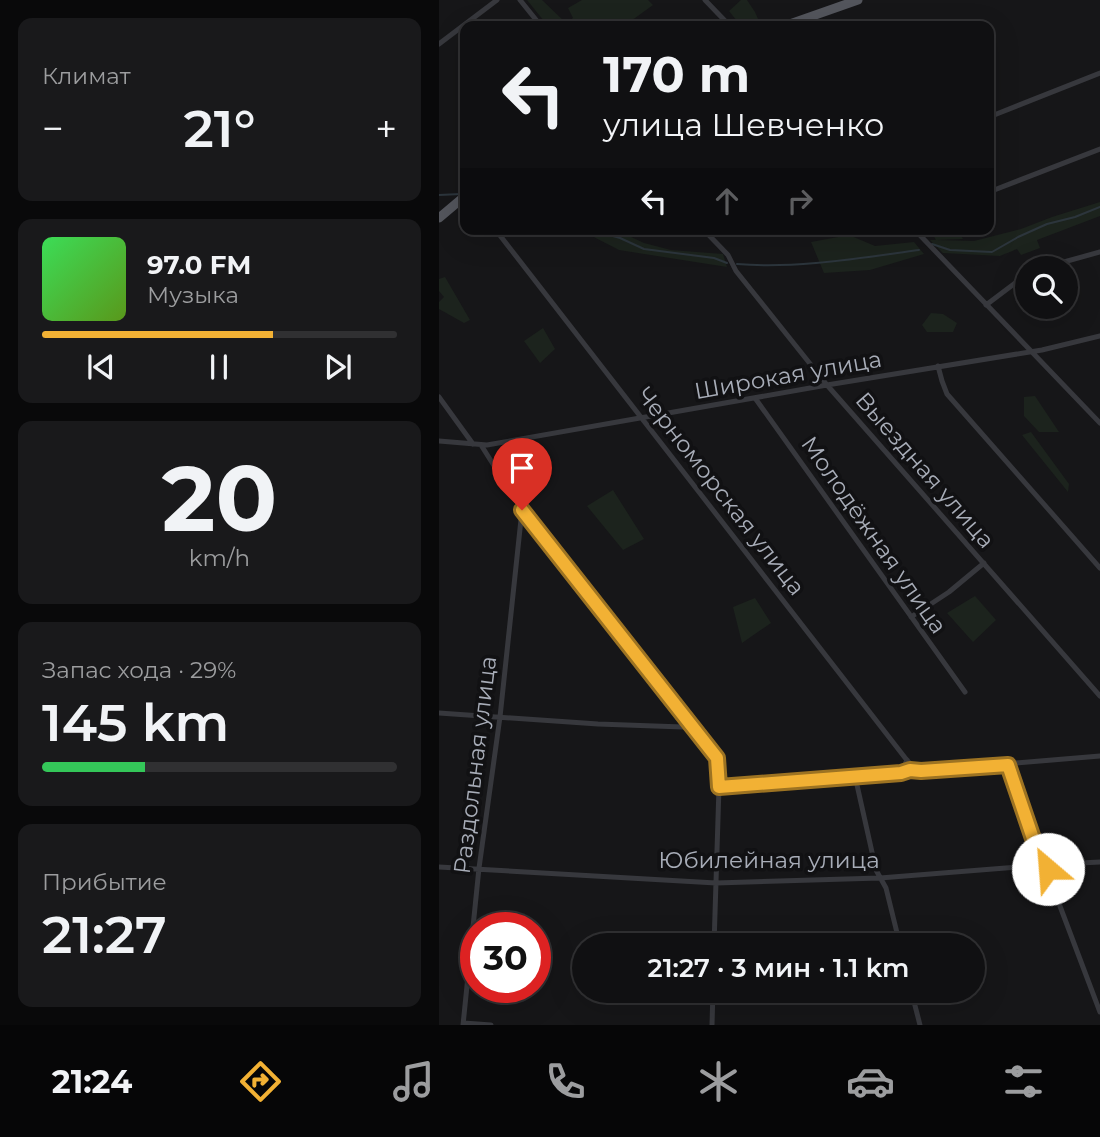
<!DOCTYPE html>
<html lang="ru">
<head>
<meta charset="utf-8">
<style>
	body { margin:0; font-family:Montserrat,sans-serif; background:#19191b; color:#f1f3f6; height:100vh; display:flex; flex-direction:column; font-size:26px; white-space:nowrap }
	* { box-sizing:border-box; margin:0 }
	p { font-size:23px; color:#9c9d9f }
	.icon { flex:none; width:38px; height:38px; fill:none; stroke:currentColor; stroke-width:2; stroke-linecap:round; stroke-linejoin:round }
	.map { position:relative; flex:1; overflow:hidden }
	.side { display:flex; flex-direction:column; gap:18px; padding:18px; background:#09090a; width:439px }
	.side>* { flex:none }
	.guide { position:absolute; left:21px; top:21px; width:534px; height:214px; border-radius:14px; box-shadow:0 7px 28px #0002,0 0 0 2px #303032; background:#101012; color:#f1f3f6; overflow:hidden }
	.fabs { position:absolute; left:576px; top:256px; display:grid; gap:14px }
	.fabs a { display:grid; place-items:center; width:63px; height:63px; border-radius:50%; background:#101012; box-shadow:0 7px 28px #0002,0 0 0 2px #303032; font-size:35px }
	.speed { position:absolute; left:21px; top:912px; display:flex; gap:14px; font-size:35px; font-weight:700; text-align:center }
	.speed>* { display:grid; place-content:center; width:91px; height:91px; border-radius:50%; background:#101012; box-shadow:0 7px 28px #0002,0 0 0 2px #303032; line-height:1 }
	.speed .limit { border:10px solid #d22; background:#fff; color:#111 }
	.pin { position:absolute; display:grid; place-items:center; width:60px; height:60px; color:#fff; margin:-72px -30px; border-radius:50% 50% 50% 0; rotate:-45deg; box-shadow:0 0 7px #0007 }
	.pin .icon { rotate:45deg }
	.me { position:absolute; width:77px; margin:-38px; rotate:333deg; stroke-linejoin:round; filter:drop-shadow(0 0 5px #0008) }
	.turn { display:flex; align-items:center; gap:24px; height:147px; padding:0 28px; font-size:32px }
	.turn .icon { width:91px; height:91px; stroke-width:2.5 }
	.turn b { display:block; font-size:49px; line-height:60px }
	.lanes { display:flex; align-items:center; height:66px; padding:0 28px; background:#0003; justify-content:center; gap:35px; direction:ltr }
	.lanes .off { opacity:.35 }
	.big { font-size:52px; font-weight:600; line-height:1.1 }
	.side .widget { flex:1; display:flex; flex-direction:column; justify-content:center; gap:10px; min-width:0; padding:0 24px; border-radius:14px; background:#19191b }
	.side .dial { align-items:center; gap:0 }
	.dial b { font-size:91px; line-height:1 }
	.song { display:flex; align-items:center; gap:21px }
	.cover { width:84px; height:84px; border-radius:10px; background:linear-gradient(135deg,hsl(130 70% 55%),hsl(90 70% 35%)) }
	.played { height:7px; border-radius:4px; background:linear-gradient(90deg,#f2b134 65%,#303032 65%) }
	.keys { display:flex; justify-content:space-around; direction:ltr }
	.heat { display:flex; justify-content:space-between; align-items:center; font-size:38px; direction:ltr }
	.charge { height:10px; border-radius:5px; background:linear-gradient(90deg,#34c759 29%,#303032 0) }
	.trip { position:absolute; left:133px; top:933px; width:413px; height:70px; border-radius:35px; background:#101012; box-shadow:0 7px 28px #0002,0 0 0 2px #303032; font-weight:600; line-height:70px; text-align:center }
	.tabs { display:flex; height:112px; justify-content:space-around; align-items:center; background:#060607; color:#9c9d9f }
	.tabs .icon { width:49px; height:49px }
	.tabs .active { color:#f2b134 }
	.tabs b { font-size:32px; color:#f1f3f6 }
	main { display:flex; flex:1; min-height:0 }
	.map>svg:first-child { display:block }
</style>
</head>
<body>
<main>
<section class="side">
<div class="widget"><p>Климат</p>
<div class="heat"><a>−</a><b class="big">21°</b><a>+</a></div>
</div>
<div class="widget">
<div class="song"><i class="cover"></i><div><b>97.0 FM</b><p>Музыка</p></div></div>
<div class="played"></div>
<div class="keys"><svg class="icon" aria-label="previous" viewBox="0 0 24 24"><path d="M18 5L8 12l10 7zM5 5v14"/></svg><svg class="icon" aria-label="pause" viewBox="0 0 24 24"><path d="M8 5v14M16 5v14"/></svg><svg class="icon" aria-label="next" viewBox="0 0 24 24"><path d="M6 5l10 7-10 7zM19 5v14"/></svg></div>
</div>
<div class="widget dial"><b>20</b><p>km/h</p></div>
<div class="widget"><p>Запас хода · 29%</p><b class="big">145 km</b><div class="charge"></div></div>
<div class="widget"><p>Прибытие</p><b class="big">21:27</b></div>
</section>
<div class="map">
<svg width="661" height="1025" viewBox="0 0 661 1025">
	<rect width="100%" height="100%" fill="#161618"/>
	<path fill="#1c231d" d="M88,0H103L127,23L134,18L129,8L143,0H209L214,5L185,26H109Z
		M302,0H308L316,12L322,26H302L290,11Z
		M661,202V216L598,240L601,248L582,255L578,249L561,256L504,253L491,240H497L492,232L503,229H518L524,239L498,240L535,241L582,229L613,217Z
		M121,229H175L205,243L232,250L284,254L288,267L180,250L151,235Z
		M410,235L436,246L475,242L485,254L431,270L385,273L372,242Z
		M6,277L31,320L25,323L0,309V302L5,297L0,291V279Z
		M492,313L504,314L518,323L514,332H488L483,325Z
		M104,328L116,349L101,363L85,341Z
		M596,396L620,432H600L585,416V397Z
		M592,432L630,484L629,492L583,435Z
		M174,490L205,539L184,550L148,506Z
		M536,596L557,620L534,642L508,613Z
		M316,598L332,623L303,643L294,607Z"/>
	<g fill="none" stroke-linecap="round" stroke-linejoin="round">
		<path stroke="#2c353c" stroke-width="2" d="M0,195L22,194
			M149,229L181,238L205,249L275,258L288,263
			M493,244L511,250L553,252L579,237L608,224L636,217L661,207
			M298,264C357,269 421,258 480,250"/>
		<path stroke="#37383d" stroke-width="5" d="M81,0L102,26
			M266,0L291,26
			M0,44L58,0
			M550,117L661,73
			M550,192L661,149
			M56,229L467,759L473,766L482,771
			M264,229L289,255L297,271L388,385L661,696
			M475,229L661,423
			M603,268L661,252
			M547,305L588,274
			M499,366L503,381L508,394L661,568
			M0,397L34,444
			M316,398L526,692
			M0,441L48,445L388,385L603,350L661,336
			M42,445L83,510L278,759L280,787L275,945
			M472,617L510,592L545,563
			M0,713L159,724L244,727L250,722
			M569,765L603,865L609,869L613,885L661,1012
			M462,773L471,770L482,771L661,756
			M416,776L437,870L447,888L461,945
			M280,787L462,773L468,760
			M0,867L277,883L441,878L603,865L661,862
			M472,990L481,1025
			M25,1023L52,1025
			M24,1025L40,868L61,717L83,510
			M273,1025L274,990"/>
		<path stroke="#53555c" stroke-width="9" d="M345,26L419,0
			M0,218L26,196"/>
	</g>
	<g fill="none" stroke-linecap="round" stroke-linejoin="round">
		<g stroke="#9d7322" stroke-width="18">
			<path id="route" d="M83,510L278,758L280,787L462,773L471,770L482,771L569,765L603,865L609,869"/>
		</g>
		<use href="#route" stroke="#f2b134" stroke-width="12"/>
	</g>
	<g text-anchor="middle" stroke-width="7" stroke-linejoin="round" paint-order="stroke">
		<g font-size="23" fill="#a8adb8" stroke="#111113">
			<text transform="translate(349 375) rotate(-10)" y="8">Широкая улица</text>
			<text transform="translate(486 470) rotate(49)" y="8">Выездная улица</text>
			<text transform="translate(282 491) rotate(52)" y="8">Черноморская улица</text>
			<text transform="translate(435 535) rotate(55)" y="8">Молодёжная улица</text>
			<text transform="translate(36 765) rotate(-83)" y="8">Раздольная улица</text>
			<text x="330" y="868">Юбилейная улица</text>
		</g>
	</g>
</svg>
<div class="fabs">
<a><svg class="icon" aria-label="search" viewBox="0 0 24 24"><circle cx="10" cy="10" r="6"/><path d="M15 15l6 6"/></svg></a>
</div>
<div class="speed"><div class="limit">30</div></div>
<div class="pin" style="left:83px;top:510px;background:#d93025"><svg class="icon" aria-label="arrive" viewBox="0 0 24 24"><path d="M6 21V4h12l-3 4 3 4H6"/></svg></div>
<svg class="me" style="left:609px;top:869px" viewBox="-20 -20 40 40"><circle r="19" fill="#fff"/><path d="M0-13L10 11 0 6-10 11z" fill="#f2b134"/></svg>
<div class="trip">21:27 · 3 мин · 1.1 km</div>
<div class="guide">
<div class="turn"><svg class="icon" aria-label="left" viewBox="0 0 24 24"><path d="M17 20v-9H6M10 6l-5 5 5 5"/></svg><div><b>170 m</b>улица Шевченко</div></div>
<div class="lanes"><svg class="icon" aria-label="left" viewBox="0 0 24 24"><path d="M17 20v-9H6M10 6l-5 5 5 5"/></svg><svg class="icon off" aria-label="ahead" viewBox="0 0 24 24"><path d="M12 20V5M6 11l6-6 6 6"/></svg><svg class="icon off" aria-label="right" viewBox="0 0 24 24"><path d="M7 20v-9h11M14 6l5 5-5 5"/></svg></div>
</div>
</div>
</main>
<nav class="tabs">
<b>21:24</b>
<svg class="icon active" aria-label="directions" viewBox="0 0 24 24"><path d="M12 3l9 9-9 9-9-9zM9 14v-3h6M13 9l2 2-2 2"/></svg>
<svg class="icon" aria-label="music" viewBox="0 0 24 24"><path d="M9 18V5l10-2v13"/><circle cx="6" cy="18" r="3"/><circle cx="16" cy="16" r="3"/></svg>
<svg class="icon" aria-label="phone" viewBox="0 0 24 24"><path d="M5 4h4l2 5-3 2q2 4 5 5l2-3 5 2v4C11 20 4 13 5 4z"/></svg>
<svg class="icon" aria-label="climate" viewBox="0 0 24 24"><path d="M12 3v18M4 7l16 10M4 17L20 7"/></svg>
<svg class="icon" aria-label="car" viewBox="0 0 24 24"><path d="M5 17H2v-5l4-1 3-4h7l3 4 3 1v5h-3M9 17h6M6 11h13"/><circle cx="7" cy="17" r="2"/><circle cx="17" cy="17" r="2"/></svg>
<svg class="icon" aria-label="filters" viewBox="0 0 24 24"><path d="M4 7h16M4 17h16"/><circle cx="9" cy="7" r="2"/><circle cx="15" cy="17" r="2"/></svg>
</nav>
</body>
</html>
